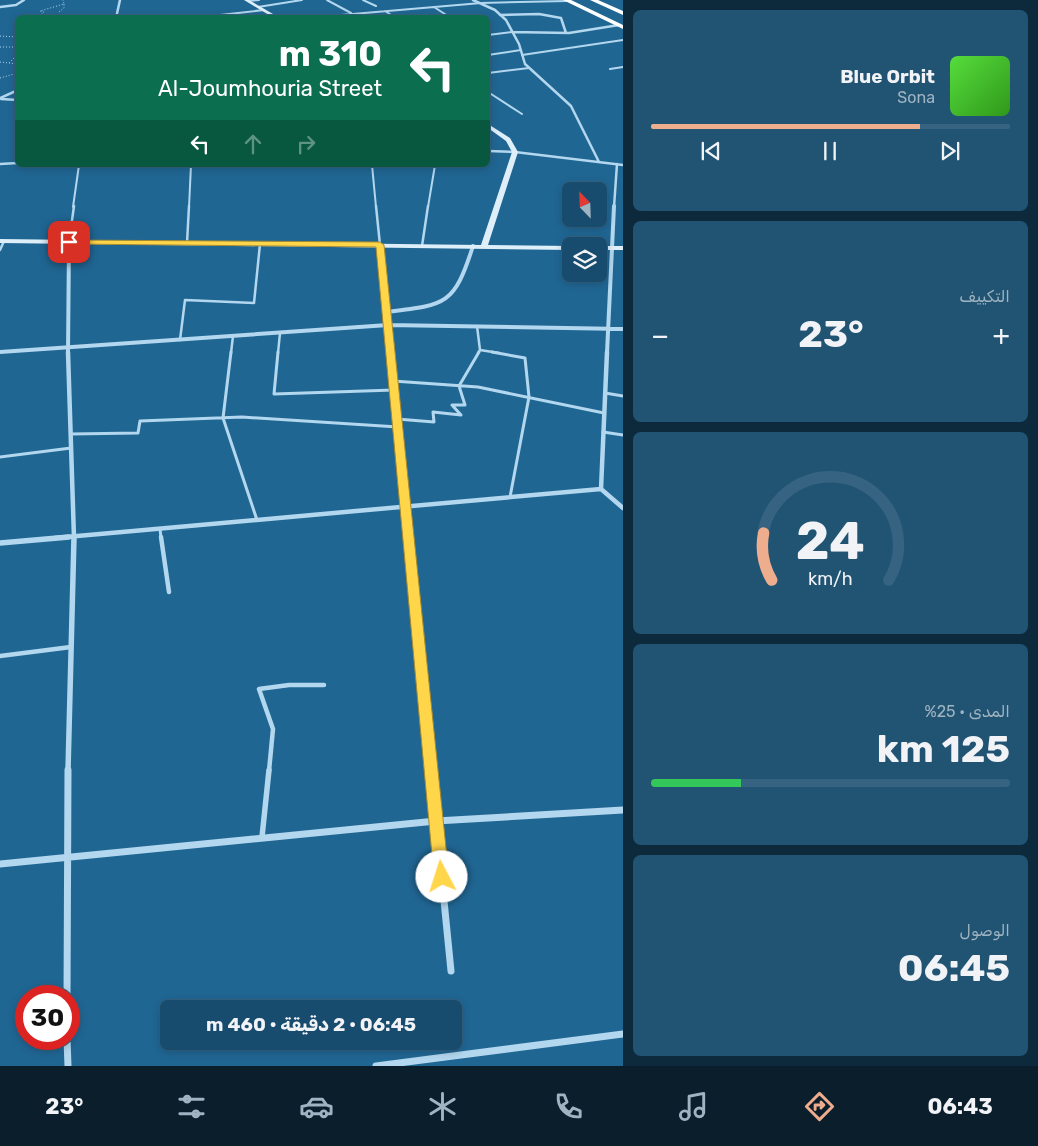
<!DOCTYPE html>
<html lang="ar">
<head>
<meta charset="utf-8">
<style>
	body { margin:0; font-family:Rubik,"Noto Sans Arabic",sans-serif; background:#215373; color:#f1f3f6; direction:rtl; height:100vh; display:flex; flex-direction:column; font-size:19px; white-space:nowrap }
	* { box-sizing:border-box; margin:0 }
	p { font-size:16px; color:#9fb4c2 }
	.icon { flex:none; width:28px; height:28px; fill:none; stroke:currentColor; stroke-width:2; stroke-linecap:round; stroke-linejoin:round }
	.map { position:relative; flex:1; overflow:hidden; direction:ltr }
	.drawer { display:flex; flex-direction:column; gap:10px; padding:10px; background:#0d2a3c; width:415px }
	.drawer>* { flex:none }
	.top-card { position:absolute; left:15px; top:15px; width:475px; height:152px; border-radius:8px; box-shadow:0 2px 8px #0003,0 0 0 1px #366381; direction:rtl; background:#0b6e4f; color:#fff; overflow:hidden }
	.needle { width:32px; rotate:337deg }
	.tools { position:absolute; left:562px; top:182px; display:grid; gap:10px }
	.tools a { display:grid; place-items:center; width:45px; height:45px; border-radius:8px; background:#184c6e; box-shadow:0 2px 8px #0003,0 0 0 1px #366381; font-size:25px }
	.speed { position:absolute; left:15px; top:985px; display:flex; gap:10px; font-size:25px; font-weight:700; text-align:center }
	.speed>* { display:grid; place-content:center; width:65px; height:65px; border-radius:50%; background:#184c6e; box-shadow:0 2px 8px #0003,0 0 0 1px #366381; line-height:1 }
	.speed .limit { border:8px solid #d22; background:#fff; color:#111 }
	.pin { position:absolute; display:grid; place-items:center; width:42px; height:42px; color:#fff; margin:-21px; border-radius:10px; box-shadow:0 2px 8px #0006 }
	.me { position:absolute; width:55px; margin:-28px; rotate:355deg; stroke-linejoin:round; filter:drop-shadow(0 0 4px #0008) }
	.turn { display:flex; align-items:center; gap:18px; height:105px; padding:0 25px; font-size:22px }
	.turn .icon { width:65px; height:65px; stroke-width:2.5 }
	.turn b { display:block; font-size:35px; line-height:42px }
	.lanes { display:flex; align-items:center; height:48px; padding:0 25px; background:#0003; justify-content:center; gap:25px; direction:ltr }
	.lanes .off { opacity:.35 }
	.big { font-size:38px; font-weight:700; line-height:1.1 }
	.drawer .card { flex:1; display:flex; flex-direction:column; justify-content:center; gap:8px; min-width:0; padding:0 18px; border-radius:8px; background:#215373 }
	.drawer .dial { align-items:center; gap:0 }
	.dial svg { height:130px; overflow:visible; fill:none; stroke:#366381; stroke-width:7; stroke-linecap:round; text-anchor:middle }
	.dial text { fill:#f1f3f6; stroke:none }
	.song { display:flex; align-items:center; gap:15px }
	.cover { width:60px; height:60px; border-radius:8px; background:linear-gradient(135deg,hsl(110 70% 55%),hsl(110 70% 35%)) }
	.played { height:5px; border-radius:2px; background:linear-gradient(90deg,#eead8d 75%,#366381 75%) }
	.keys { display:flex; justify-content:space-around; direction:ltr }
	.heat { display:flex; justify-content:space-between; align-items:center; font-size:28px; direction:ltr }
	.charge { height:8px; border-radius:4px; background:linear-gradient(90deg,#34c759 25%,#366381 0) }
	.trip { position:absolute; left:160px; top:1000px; width:302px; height:50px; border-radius:8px; background:#184c6e; box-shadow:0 2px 8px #0003,0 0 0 1px #366381; font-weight:700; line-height:50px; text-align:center; direction:rtl }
	.dock { display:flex; height:80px; justify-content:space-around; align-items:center; background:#0a1e2c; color:#9fb4c2 }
	.dock .icon { width:35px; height:35px }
	.dock .on { color:#eead8d }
	.dock b { font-size:22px; color:#f1f3f6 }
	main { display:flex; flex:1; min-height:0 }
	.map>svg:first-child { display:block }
</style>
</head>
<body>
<main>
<section class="drawer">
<div class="card">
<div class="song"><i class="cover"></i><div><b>Blue Orbit</b><p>Sona</p></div></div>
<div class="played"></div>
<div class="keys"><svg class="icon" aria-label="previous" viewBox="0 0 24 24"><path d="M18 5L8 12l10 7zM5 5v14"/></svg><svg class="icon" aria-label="pause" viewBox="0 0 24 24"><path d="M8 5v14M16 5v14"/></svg><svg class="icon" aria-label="next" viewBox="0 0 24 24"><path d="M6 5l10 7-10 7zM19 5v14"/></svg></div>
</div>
<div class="card"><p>التكييف</p>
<div class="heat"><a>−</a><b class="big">23°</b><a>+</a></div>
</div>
<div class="card dial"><svg viewBox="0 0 100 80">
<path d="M14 69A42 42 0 1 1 86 69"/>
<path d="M14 69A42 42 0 0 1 9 40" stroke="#eead8d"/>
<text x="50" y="56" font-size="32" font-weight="700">24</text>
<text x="50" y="72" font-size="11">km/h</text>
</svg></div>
<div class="card"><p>المدى · 25%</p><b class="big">125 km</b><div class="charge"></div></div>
<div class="card"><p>الوصول</p><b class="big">06:45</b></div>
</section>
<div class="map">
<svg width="623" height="1066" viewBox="0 0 623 1066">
	<rect width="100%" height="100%" fill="#206693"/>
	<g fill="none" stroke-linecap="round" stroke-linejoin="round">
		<path stroke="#b2d7ee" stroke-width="1" stroke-dasharray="1 2" stroke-linecap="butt" d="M59,12L64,8V4
			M37,18L44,12L40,11L64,4L63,0
			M0,36L18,37
			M0,47H18
			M0,62L18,64
			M9,63L18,54
			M0,78L18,73"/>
		<path stroke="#b2d7ee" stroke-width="2" d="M327,0L351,13
			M363,0L376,6
			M248,1L259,0
			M258,7L302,0
			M434,7L451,18
			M385,11L396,18
			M193,18L264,10
			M306,18L481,3L567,1
			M488,35L512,32
			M488,55L521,50
			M522,55L623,40
			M610,69L623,67
			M488,73L529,68
			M488,92L522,114
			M372,165L376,207
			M73,207L79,165
			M189,207L191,165
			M428,207L435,165"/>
		<path stroke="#b2d7ee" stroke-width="2.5" d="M376,206L380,245
			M69,242L74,206
			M187,243L189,206
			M422,246L428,206
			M0,250L4,241
			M477,326L480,350L499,353
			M180,340L185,300L254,303L260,244
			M231,353L233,336
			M278,353L280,333
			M478,353L480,350"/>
		<path stroke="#b2d7ee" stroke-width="3" d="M231,352L223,418L257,520
			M278,352L274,394L394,390
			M492,352L525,358L529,397L510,497
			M393,381L478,387L604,413
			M605,393L623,396
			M397,419L434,422L433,412L461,415L452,405H465L459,386L479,352
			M603,432L623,435
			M71,434L138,433L140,421L242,417L398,427
			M0,457L71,448
			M160,529L161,538"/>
		<path stroke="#b2d7ee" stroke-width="4.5" d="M161,537L169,592
			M0,656L71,647
			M269,771L273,729L259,689L289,685H324"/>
		<path stroke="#b2d7ee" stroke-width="5.5" d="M262,837L269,770"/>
		<path stroke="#b2d7ee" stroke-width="2.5" d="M473,0L495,10L506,20L519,44L525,64L571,106L599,162
			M0,7L16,5L24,0
			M500,15L539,14L561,18L566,33
			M116,18L120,0
			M512,32L569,33L619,25
			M0,98L18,90
			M1,99L18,100
			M488,151L515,152L623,165
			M0,164L18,163
			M614,207L617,164"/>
		<path stroke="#b2d7ee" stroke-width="4" d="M380,245L391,353
			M386,312C447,305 454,305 473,246
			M0,352L388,325L623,329
			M68,353L69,242
			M607,353L614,206"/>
		<path stroke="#b2d7ee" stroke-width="4.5" d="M68,352L74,538
			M390,352L409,538
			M601,489L607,352
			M55,538L601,489L623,508"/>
		<path stroke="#b2d7ee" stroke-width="5.5" d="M409,537L431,771
			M0,543L69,537
			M68,771L74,537"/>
		<path stroke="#b2d7ee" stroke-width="7" d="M431,770L451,971
			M0,864L436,821L623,810
			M67,996L68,770
			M67,1039L68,1066
			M376,1066L623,1034"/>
		<path fill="#deeffa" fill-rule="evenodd" d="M244,0H249L280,18H274Z
			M488,124L510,138L518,152L488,245L571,246V250L0,243V239L481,245L512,152L506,141L488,128Z
			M598,246H623V250H599Z"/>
		<path fill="#fff" fill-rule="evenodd" d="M563,0H571L623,25V29Z
			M590,0H598L623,11V15Z"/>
	</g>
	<path fill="#ffd54a" stroke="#a68a30" d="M67,240L380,242L384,245L449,877L447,882L442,885L436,882L434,877L376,247L69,244L65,242Z"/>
</svg>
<div class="tools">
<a><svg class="needle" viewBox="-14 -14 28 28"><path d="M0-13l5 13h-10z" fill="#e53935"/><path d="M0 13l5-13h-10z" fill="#9fb4c2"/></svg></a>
<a><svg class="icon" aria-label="layers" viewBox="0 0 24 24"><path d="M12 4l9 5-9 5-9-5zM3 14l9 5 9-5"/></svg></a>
</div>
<div class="speed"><div class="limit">30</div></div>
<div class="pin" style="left:69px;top:242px;background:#d93025"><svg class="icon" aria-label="arrive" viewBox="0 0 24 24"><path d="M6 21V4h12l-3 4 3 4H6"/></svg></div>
<svg class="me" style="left:442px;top:877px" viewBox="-20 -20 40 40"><circle r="19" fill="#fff"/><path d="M0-13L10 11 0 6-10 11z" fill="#ffd54a"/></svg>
<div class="trip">06:45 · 2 دقيقة · 460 m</div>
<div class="top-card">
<div class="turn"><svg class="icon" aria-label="left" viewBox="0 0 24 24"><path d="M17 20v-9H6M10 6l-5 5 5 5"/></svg><div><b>310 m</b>Al-Joumhouria Street</div></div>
<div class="lanes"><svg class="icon" aria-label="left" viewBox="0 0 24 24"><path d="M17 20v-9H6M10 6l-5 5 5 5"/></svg><svg class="icon off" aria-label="ahead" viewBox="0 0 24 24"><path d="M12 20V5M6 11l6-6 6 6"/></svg><svg class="icon off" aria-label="right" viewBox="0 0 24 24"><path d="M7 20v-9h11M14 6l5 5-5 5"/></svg></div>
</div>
</div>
</main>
<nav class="dock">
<b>06:43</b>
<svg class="icon on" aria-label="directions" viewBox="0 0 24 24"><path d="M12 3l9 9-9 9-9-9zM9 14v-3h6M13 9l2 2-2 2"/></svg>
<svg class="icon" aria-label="music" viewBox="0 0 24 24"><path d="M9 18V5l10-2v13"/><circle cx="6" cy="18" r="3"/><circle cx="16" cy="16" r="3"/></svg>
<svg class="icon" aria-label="phone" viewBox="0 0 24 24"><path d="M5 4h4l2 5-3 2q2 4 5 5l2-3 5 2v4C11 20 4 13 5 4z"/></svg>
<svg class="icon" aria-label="climate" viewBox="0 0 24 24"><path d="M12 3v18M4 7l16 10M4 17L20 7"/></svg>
<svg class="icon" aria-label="car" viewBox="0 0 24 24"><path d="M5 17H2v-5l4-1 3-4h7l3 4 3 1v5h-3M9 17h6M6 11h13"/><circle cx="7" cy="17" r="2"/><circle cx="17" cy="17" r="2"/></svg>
<svg class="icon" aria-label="filters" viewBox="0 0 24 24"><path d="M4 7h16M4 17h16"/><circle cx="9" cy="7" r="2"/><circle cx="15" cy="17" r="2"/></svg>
<b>23°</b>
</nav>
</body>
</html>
